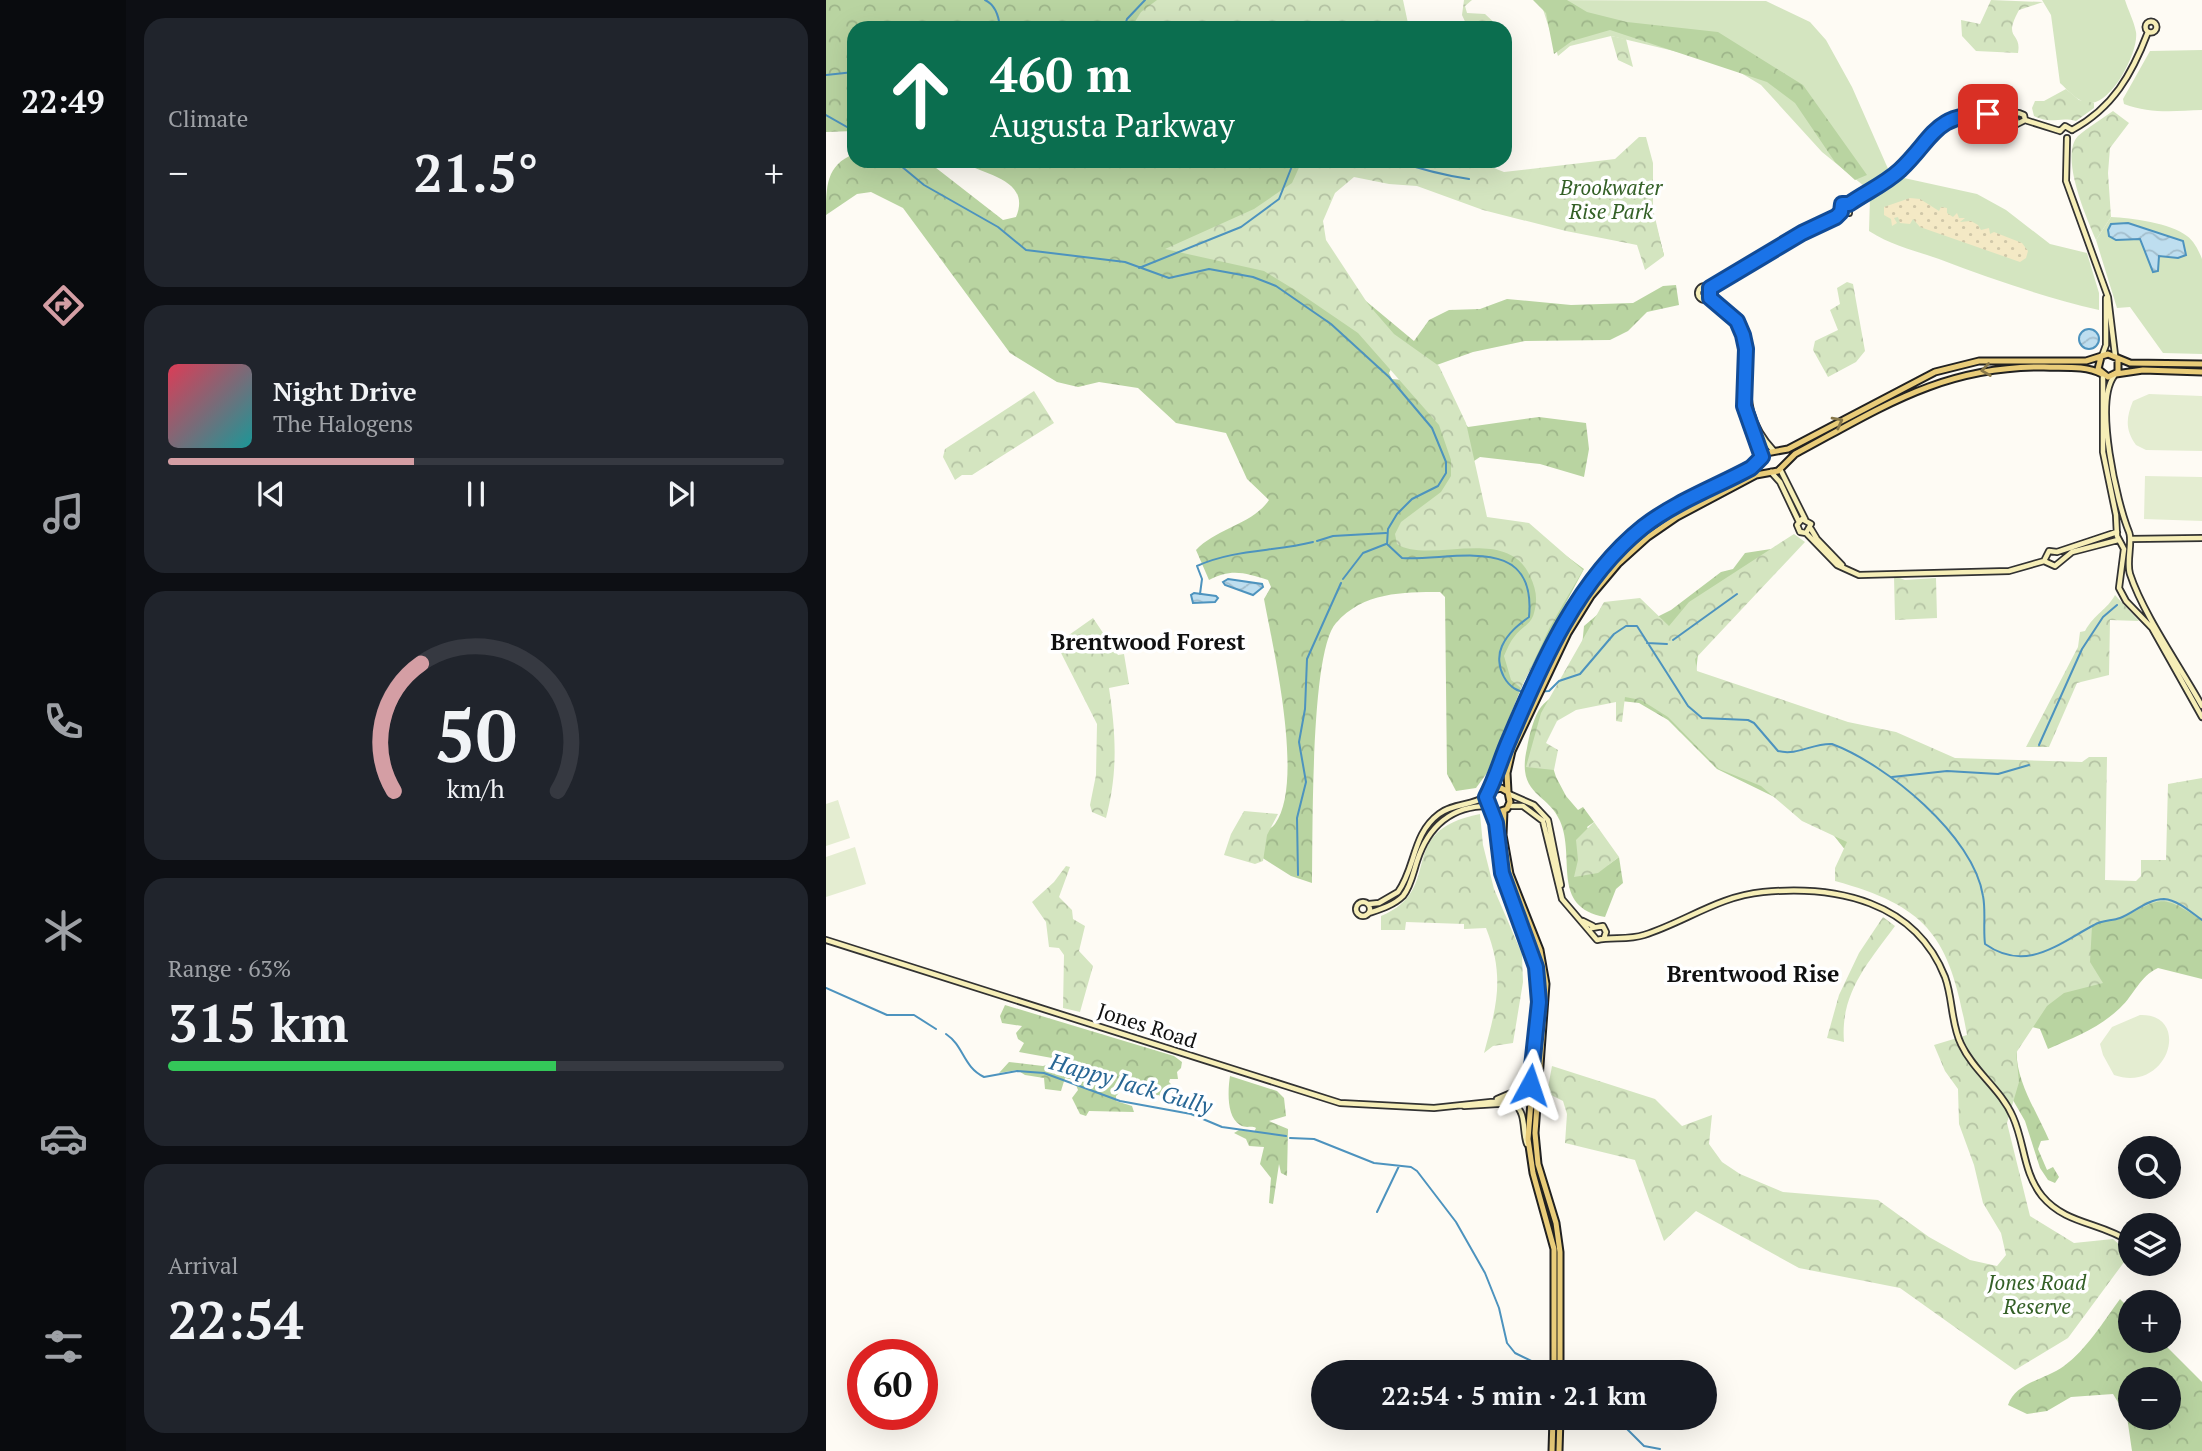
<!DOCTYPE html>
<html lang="en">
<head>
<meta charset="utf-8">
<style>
	body { margin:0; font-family:"PT Serif",serif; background:#20242c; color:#f1f3f6; height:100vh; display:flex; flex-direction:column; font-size:26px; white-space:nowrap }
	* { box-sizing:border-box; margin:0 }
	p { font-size:23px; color:#9ea1a6 }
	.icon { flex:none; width:38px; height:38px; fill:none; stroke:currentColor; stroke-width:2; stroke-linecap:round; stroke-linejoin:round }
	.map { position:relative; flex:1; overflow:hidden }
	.drawer { display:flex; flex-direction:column; gap:18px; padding:18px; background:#0d0f14; width:700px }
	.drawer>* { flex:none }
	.banner { position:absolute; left:21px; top:21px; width:665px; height:147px; border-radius:21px; box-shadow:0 7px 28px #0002; background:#0b6e4f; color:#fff; overflow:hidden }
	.tools { position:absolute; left:1292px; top:1136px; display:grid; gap:14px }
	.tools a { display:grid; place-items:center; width:63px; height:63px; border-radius:50%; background:#171b24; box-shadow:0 7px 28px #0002; font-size:35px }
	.speed { position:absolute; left:21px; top:1339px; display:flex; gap:14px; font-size:35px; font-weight:700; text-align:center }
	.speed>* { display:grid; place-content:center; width:91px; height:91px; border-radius:50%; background:#171b24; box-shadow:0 7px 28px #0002; line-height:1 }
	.speed .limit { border:10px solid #d22; background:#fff; color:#111 }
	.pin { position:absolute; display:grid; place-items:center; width:60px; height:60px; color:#fff; margin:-30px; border-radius:14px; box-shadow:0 4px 10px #0006 }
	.me { position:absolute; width:77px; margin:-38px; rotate:5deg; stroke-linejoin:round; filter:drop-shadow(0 0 5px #0008) }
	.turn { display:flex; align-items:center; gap:24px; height:147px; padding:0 28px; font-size:32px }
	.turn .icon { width:91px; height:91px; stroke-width:2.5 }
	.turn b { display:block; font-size:49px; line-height:60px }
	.big { font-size:52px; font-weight:600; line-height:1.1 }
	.drawer .widget { flex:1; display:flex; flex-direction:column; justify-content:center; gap:10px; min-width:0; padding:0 24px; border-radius:21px; background:#20242c }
	.drawer .dial { align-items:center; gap:0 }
	.dial svg { height:182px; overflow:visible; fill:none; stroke:#363941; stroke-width:7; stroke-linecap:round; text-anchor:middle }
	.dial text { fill:#f1f3f6; stroke:none }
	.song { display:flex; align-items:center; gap:21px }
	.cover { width:84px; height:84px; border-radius:10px; background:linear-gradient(135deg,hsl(350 70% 55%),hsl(180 70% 35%)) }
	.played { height:7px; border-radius:4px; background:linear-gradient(90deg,#d49ea4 40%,#363941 40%) }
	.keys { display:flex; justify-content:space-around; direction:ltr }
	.heat { display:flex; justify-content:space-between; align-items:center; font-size:38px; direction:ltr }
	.charge { height:10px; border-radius:5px; background:linear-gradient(90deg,#34c759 63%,#363941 0) }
	.trip { position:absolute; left:485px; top:1360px; width:406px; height:70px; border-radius:35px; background:#171b24; box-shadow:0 7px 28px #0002; font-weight:600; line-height:70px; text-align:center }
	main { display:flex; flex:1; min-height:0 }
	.menu { display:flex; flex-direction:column; width:126px; justify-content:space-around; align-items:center; background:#090b0e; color:#9ea1a6 }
	.menu .icon { width:49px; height:49px }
	.menu .current { color:#d49ea4 }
	.menu b { font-size:32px; color:#f1f3f6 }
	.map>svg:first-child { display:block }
</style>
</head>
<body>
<main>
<nav class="menu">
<b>22:49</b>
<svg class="icon current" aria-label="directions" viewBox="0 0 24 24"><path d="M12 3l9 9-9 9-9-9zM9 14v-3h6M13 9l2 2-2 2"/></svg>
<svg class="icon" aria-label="music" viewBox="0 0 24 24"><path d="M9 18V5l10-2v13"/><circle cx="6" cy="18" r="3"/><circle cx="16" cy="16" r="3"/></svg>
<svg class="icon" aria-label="phone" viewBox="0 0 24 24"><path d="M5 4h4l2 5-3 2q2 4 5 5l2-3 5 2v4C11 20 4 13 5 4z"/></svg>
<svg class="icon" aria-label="climate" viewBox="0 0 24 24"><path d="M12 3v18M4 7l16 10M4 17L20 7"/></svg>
<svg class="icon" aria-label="car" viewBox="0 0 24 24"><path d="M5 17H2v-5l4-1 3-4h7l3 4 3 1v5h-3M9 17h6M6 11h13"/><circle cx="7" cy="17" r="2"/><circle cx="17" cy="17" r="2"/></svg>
<svg class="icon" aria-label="filters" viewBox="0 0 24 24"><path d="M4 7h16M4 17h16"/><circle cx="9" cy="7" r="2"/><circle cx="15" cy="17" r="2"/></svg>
</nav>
<section class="drawer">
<div class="widget"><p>Climate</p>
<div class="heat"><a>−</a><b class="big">21.5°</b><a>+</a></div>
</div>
<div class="widget">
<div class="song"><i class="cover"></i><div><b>Night Drive</b><p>The Halogens</p></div></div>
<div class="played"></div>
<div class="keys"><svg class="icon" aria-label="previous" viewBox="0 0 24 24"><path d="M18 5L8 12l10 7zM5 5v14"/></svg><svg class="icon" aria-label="pause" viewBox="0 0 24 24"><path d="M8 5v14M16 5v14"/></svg><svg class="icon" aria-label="next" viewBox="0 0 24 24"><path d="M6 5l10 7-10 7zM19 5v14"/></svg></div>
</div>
<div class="widget dial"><svg viewBox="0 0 100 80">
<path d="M14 69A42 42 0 1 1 86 69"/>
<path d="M14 69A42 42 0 0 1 26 13" stroke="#d49ea4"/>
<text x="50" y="56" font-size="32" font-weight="700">50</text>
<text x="50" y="72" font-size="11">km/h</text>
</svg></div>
<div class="widget"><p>Range · 63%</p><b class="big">315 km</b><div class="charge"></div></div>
<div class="widget"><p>Arrival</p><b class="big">22:54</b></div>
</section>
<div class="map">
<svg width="1376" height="1451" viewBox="0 0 1376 1451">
	<defs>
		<pattern id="forest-crowns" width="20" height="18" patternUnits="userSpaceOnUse" patternTransform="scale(1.75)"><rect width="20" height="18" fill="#b9d4a1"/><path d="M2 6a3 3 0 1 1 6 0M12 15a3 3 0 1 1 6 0" fill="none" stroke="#9eb58a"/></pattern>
		<pattern id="sand-dots" width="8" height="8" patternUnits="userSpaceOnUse" patternTransform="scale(1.75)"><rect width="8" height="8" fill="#f4e9c5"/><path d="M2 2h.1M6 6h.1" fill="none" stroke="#d0c7a8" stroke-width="1.8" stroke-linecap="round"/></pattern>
		<pattern id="park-crowns" width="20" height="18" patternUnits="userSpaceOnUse" patternTransform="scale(1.75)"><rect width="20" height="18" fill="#d4e5c0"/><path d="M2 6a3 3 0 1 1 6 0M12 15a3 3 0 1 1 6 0" fill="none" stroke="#b5c3a4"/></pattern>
		<pattern id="water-waves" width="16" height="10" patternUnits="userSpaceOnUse" patternTransform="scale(1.75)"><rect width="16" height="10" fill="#bedeef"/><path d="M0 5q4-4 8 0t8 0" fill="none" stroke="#a2bdcc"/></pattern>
	</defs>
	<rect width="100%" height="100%" fill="#fefbf4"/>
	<path fill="#d4e5c0" d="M714,0L940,1L984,22L1000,40L1026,87L1063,171L1038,186L996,152L935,85L910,70L873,57L785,36L744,46L732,56Z
		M1216,0H1299C1302,10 1308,21 1310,32C1313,51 1287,101 1266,103C1253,104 1243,91 1234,83L1225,15Z
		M1376,50V110C1349,111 1324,114 1298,104L1297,99L1324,51Z
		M1078,178L1151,194L1180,210L1224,244L1261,253L1273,293V310C1217,297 1166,279 1113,259C1088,250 1066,246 1043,231L1044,198Z
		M1285,217C1305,218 1345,223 1361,236C1368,241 1373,251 1376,259V354L1337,353L1304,307L1291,308L1270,240Z"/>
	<path fill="url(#forest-crowns)" fill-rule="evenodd" d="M0,0H574L576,28H28V131L0,132Z
		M707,0H741L761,12L801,22L892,32L977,85L1041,175L1029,180L1009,162L969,103L941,82L784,30L746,41L728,54L720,13Z
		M28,154V161L105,164L177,220L190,217C206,179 157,175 134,161H634L667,177L817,176L838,255L821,267L812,243L602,184L510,174L461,224L517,282L588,341L603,320L623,310L654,309L681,299L745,305L807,303L837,286L850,285L853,305L821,312L802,331L784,340L699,341L647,352L594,371L566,367L563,373L566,379C610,383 615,396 642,427L713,417L760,423L763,449L758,477L714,464L654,457L642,465L648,519L701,527L758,569L698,681L661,773L650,788L630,791L621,774L619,597L614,592C577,592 537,592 510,623C484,651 487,837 486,883L465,876L435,857L431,837C437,833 445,829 449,824C479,783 447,648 438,599L445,587L442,580C420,573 405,568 383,580L370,550C391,528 427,524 443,500L421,479L400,433L350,423L312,388L273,382L252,387L231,382L184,353L77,208L45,192L31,194L0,215C0,187 0,165 28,154Z
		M945,549L873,645L870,672L1019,722L1208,891L1316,881L1318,867L1376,871V979L1332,968C1313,977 1309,994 1294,1008C1273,1028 1249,1037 1222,1049L1214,1029L1206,1027L1194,1033C1181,1069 1209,1107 1223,1140L1215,1141L1212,1149L1221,1170L1227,1167L1233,1177L1229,1183L1222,1180L1214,1168L1199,1121L1172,1074L1136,947L1035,870L1005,832L971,808L891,769L842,720L813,703L777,699L731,709L719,742L730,777L740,796L752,810L757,807L768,822L761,827L782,865L793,857L797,883L790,889L779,917C724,907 750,858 734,821C722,792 690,796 701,748C703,736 708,716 715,707C722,698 735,692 743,682C755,666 756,646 758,626L778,609L829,618L845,610L895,572L907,569L919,553Z
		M179,1005L348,1056L356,1062L355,1068L351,1072L352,1079H344L343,1082L353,1093L336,1099L333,1095L322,1097L321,1088L317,1084L301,1092L296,1090L290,1096V1101L306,1106L308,1112L263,1111L260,1116L254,1114L246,1098L252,1090L248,1080L239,1078L235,1091L219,1089L218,1078L199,1075L191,1070L173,1073L183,1062L217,1066L227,1063L226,1058L193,1052L198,1043L192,1039L190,1033L196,1026L176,1023L174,1016Z
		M404,1076L451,1091L458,1098L460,1116L443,1121L462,1129L461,1176L455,1173L453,1164L447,1204L443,1203L445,1178L434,1164L438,1147L423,1146L420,1139L408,1133L413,1130L428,1132L430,1128C425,1125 421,1129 414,1125C400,1117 402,1089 404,1076Z
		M1294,1299L1304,1309V1340L1335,1341L1376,1382V1451H1306L1301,1417L1287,1394L1245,1397L1221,1411L1201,1414L1182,1405C1190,1382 1219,1380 1238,1366C1260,1350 1278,1321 1294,1299ZM1304,1379H1342V1418H1304Z"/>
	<path fill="url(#sand-dots)" d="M1084,198L1094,199L1113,211L1115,207L1121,208V213L1127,217L1131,213L1133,218H1139L1134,222L1145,221L1152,225L1155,230L1163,228L1164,234L1168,232L1196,243L1202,251L1200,258L1194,262L1094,227L1087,219L1084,224L1074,223L1072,217L1068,218L1071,223L1066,226L1065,219L1058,215V207Z"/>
	<path fill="url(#park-crowns)" d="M331,0H577L583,28C562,28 542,25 521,28H305L315,12Z
		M638,0H646L639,6L641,13L659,14L674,28H642L636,15Z
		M1165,0L1217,2L1193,10C1176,41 1196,31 1192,53L1150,51L1136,36L1135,20L1154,24Z
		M785,36L800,39L807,67L792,60Z
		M1240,89L1253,100L1268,103V108L1250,121C1233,116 1227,125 1208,116L1206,108L1209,101H1218Z
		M1287,111L1303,123L1284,148L1282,173L1285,217L1270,240C1261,219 1233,156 1252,136C1261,128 1277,118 1287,111Z
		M813,137H820L827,163V209L838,256L819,270L811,245L740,231L657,210L591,186L563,184L528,177L509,193L497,221L500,240L542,304L568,334L613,366L640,423L661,517L703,523L757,570L724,627L695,688L685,680L678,656C681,649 684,642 688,637C695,627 705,625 708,613C712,599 710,589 704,576C681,524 603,565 571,544L569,534L575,522L615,492L625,476V460L613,425L532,333L469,290L438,271L339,249L428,209L466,183L476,161H650L678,172L789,159Z
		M1021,282L1027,284L1039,351L1030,362L1002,377L987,350L989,341L1012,330L1004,310L1014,304L1011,288Z
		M208,391L228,423L146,475H136L129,480L117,457L119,449Z
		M968,534L979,542L869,659L871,671L1022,722L1070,732L1129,758L1256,762L1263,757H1281L1279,880L1310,881L1315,876V860H1340L1342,784L1376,778V920C1335,895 1340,896 1297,917C1287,922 1275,920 1266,926L1264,962L1277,983L1238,993L1221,1006L1190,1053L1193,1082L1181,1123L1204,1216L1248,1243L1287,1239L1304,1254L1242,1338L1189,1370L1074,1288L973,1268L870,1211L838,1241L809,1160L739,1143L741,1114L737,1101L721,1093L726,1066L829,1099L856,1126L886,1115L883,1144L896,1162L914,1174L957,1192L1052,1200L1103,1237L1144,1260L1171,1266L1180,1255L1175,1233L1157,1203L1148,1165L1133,1124L1132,1089L1119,1071L1108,1045L1141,1035C1124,940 1105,907 1009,881V868L1021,842L976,821L935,786L893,769L842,717L815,700L799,697L796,722L790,721V702L750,710L731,721L720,743L732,750L728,770L700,767L715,713L778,602L814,598L843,626L863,602Z
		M1068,576L1079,580L1110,578L1111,618L1069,620Z
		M1289,595L1313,621L1284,620L1283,675L1251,683L1223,747H1200L1252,647L1254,632L1259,631C1269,613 1281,610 1289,595Z
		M267,618L292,655L298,654L303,684L283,688C290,734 292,773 280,818L266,812L264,805L270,775L271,724L232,647L233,642Z
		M418,811L452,814L441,835L437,861L429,864L398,855L405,834Z
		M654,814L657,845L668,889L696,954L697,982L687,1043L667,1046L658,1053C671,1005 679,976 660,928L638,929V924L580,922L579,930H555V916C621,889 566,831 654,814Z
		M768,822L793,857L772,873L748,877L752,860L750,840Z
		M240,866L244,867L233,897L246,910L247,919L259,926L253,951L267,966L254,1012L237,1008L238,955L233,948L223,947L220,922L206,902L228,882Z
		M1057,917L1069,926C1042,963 1014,993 1018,1042L1001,1038L1013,995L1033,953Z"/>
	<path fill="#e4edd1" d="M1323,394L1376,396V451L1320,450L1310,445C1299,430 1300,418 1307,401Z
		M1319,476L1376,477V521L1318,519Z
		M12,800L24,838L0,846V804Z
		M29,847L40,884L0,897V857Z
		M1314,1015C1366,1013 1343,1094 1288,1075L1277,1055L1274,1044L1286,1027Z"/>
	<path fill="url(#water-waves)" stroke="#4d93be" stroke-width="2" d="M1302,223L1357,241L1360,255L1352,258L1333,256L1332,271L1327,272L1314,239L1290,240L1283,236L1282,230L1285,224Z
		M1253 339a10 10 0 1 1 20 0a10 10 0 1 1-20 0Z
		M402,579L436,584L437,587L427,595L399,585L397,582Z
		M368,593L390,596L392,598L389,602L367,603L365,595Z"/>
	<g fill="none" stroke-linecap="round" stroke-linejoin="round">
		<path stroke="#4d93be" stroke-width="2" d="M159,0C170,5 173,17 174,28
			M298,28L301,19L319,0
			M0,75L28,72
			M0,115L28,131
			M69,161L98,185L172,227L200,250L299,262L343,278L383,269L427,277L450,286L505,324L563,377L606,428L620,462V473L612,486L586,499L571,514L562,529L561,544L576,558C628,561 711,532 703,617C692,625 682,633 676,646C667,665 681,694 703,692
			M572,161C596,170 617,175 643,179
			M313,268L415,227L453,199L468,161
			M491,541L507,536L560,533
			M517,579L537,553L560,544
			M374,594L376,579L371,566C408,549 448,552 487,542
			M847,640L911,594
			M821,643L841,644
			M708,692L723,691L733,681L754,674L788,634L800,626H811L862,706L876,718L922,720L928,723L952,751C972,756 986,743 1006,744C1060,764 1148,836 1157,896C1160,911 1157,928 1159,944C1200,973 1232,944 1268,925C1276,920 1286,921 1294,918C1308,913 1321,899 1338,899C1352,900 1366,913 1376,920
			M1213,745L1256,649L1277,617L1291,605
			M1066,777L1121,771L1172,774L1203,765
			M472,875L471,818L480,782L473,742L479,709L481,659L515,583
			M0,988L61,1015H88L110,1029
			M120,1034C138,1046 137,1067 158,1077L191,1071L218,1073L294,1101L365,1114L396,1127L460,1136
			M464,1138L488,1139L548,1163L585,1167L591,1171L630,1222L659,1273L673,1308L681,1343L689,1353L724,1370
			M551,1212L573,1166
			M777,1418L797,1425L818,1446L834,1449"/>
		<g stroke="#323232" stroke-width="8">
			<path id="secondary" d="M1319.5 27a5.5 5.5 0 1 1 11 0a5.5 5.5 0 1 1-11 0Z
				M1189,115L1191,124L1199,120
				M1199,120L1234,131
				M1246,130C1287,108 1306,74 1322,32
				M1234,131L1239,126L1246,130
				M1241,138L1240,181L1282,297L1289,355
				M1023,204L1072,172L1104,133L1122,119L1147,114L1193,113L1198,115L1199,120
				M1015,212L1023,213V204
				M1015,212V205L1023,204
				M872 293a7 7 0 1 1 14 0a7 7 0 1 1-14 0Z
				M884,288L1015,212
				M884,297C892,305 906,313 912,323C935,362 903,404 948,451
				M1276,356L1280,345V298
				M1277,375V452L1290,515L1291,536L1298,549L1293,588L1300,601L1326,628L1376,717
				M1288,376C1268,403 1291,503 1303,532C1307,541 1300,562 1304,574C1317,614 1355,668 1376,706
				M918,390C915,417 936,433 936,457
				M954,469L979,519
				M945,472L954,482L973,522
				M985,529L991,539L1016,565
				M980,533L985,524L976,519L971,525L974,532L980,533L1011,565L1033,575L1183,571L1218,561
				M1304,539L1376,538
				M1218,561L1223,551L1231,552L1291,532
				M1218,561L1229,566L1246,552L1292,540
				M683,794L708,805L722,820L735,885
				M683,806H697L717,821L736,899L771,940C786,937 803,940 818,935C859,922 893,896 937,892C1010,885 1089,901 1119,977C1127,999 1125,1024 1135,1044C1148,1072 1175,1089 1187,1117C1199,1144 1197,1172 1216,1196C1240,1225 1275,1222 1304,1242
				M530 909a7 7 0 1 1 14 0a7 7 0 1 1-14 0Z
				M543,904L553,903L572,892C590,867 586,834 613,814C627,803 647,806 660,796
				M543,913C555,909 568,905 577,896C585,886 587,873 591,861C602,827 625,806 662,806
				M757,921L767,926
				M766,928L777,926L780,932L778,938
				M0,940L514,1103L608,1108L703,1098L710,1101
				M671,1099L704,1085
				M688,1104C701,1113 696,1131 701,1144
				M638,1106L706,1102"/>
		</g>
		<g stroke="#212121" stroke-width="9">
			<path id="primary" d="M1275,357L1272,369L1282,377L1292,372V358
				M1290,374L1317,370L1376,372
				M664,791L675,788L682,792L684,802L681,809L672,812L665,810L660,797L670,781L684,737L726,647L771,573L817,528L842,510L925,468L940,453L962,449L1109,372L1153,361H1260L1282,354L1304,363L1376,364
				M682,792L681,773L686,751L742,633L765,596L792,564L822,537L851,517L930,475L952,471L969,454C1055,408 1116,366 1218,367C1237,368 1258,365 1276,374
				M665,810L670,823L676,873L710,967L713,1002L702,1139L707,1173L728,1249V1372
				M678,810L677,835L684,874L714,950L720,984L709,1133L712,1164L730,1223L734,1252V1372
				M726,1451L727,1418
				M733,1451L734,1418"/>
		</g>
		<use href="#secondary" stroke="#f6eeb7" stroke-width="4.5"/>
		<use href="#primary" stroke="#e9cc79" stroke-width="5"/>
	</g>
	<defs><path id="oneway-chevron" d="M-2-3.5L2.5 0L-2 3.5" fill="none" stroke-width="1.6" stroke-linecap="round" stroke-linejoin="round" transform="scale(1.75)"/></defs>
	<g stroke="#87774a">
		<use href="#oneway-chevron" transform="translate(1160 370) rotate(172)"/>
		<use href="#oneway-chevron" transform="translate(1012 422) rotate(-28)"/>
	</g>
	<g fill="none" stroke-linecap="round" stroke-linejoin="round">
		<g stroke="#114b97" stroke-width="18">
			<path id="route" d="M704,1085L713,1002L710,967L676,873L670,823L660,797C670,778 675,758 684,738C716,662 752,579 817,527C849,502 890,487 925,468L936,457L918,406L920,349L917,335L911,321L884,298V288L976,233L1010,217L1015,212L1016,204H1023C1040,192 1059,184 1074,170C1108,138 1107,114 1162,114"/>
		</g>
		<use href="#route" stroke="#1a73e8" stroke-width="12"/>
	</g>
	<g text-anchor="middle" stroke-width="7" stroke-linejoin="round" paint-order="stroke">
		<g font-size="21" font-style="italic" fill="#346027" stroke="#fff">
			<text x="785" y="195">Brookwater<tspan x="785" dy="24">Rise Park</tspan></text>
			<text x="1211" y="1290">Jones Road<tspan x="1211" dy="24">Reserve</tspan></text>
		</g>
		<g font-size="21" fill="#101010" stroke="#fff">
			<text transform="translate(321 1026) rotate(18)" y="7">Jones Road</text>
		</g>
		<g font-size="23" font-weight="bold" fill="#101010" stroke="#fff">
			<text x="322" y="650">Brentwood Forest</text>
			<text x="927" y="982">Brentwood Rise</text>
		</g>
		<g font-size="23" font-style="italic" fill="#276694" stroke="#fff">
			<text transform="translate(305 1084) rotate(16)" y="8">Happy Jack Gully</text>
		</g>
	</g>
</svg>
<div class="tools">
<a><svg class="icon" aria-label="search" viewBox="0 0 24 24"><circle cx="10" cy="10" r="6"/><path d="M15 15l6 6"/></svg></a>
<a><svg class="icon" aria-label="layers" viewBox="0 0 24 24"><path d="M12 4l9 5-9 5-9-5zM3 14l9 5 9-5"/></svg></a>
<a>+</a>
<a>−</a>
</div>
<div class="speed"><div class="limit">60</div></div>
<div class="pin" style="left:1162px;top:114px;background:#d93025"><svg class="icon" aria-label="arrive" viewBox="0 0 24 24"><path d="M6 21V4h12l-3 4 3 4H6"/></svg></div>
<svg class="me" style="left:704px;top:1085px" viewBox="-20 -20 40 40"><path d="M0-17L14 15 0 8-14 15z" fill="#1a73e8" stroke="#fff" stroke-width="4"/></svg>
<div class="trip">22:54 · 5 min · 2.1 km</div>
<div class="banner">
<div class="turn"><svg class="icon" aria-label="ahead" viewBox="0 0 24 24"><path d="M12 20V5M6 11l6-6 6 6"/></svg><div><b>460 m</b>Augusta Parkway</div></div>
</div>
</div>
</main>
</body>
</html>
